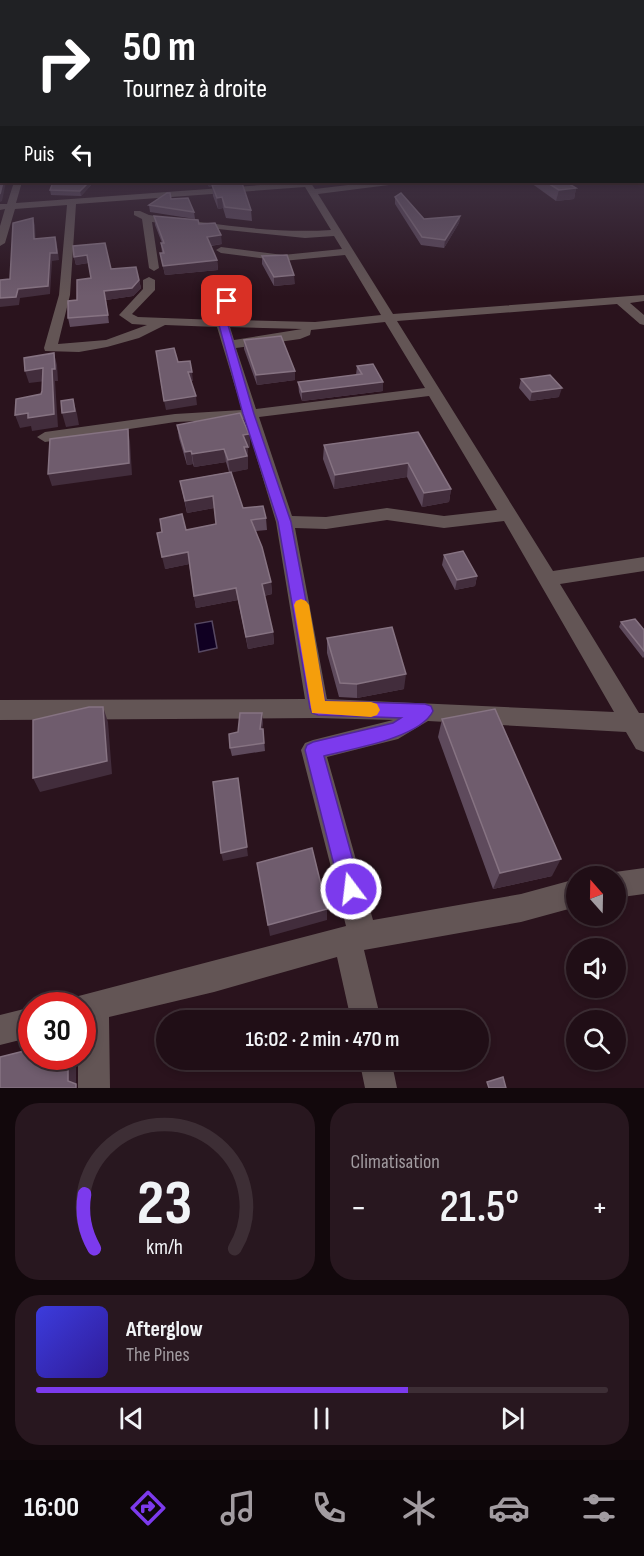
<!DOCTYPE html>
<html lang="fr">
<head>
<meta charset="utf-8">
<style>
	body { margin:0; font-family:"Sofia Sans Condensed",sans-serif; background:#28171f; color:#f1f3f6; height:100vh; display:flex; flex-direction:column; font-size:22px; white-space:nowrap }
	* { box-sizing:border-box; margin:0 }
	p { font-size:20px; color:#a29ca1 }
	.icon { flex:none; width:33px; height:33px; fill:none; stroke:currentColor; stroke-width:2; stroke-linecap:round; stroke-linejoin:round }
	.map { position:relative; height:1088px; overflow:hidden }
	.details { display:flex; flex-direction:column; gap:15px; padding:15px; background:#12080c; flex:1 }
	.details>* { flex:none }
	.banner { position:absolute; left:0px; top:0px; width:645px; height:183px; box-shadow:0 3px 9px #0003,0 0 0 2px #3d2e35; background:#202124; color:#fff; overflow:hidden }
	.needle { width:39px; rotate:340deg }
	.buttons { position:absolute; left:566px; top:866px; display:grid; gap:12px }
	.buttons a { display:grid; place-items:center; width:60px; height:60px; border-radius:50%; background:#200e16; box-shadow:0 3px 9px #0003,0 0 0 2px #3d2e35; font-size:30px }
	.speed { position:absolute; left:18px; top:992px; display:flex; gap:12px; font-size:30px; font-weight:700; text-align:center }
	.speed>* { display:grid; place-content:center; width:78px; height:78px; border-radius:50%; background:#200e16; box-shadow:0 3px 9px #0003,0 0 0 2px #3d2e35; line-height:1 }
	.speed .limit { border:9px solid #d22; background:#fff; color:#111 }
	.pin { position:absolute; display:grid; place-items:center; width:51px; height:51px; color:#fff; margin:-26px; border-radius:12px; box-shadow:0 3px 9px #0006 }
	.me { position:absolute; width:66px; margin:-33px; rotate:345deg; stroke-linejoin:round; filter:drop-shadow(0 0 4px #0008) }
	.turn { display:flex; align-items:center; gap:21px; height:126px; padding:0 24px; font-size:27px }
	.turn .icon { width:78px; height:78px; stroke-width:2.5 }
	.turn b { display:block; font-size:42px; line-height:51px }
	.then { display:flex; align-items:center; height:57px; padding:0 24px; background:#0003; gap:12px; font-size:22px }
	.big { font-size:45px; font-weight:600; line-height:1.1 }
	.details .widget { flex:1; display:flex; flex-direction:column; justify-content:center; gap:9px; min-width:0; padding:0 21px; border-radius:24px; background:#28171f }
	.details .dial { align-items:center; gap:0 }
	.dial svg { height:156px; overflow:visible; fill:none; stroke:#3d2e35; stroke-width:7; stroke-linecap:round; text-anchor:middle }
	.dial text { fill:#f1f3f6; stroke:none }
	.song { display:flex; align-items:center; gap:18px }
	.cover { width:72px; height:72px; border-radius:9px; background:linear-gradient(135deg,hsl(240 70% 55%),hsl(250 70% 35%)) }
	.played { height:6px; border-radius:3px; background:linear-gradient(90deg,#7c3aed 65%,#3d2e35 65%) }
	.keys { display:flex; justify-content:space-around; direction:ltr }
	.heat { display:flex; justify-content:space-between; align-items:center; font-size:33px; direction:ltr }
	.details .tiles { flex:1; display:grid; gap:15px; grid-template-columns:1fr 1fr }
	.widget:last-child { grid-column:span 2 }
	.trip { position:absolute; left:156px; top:1010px; width:333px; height:60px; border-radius:30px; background:#200e16; box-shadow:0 3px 9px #0003,0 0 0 2px #3d2e35; font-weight:600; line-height:60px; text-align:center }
	.menu { display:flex; height:96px; justify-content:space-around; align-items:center; background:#0d0609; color:#a29ca1 }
	.menu .icon { width:42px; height:42px }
	.menu .active { color:#7c3aed }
	.menu b { font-size:27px; color:#f1f3f6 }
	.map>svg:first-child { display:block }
</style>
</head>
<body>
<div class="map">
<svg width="644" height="1088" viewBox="0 0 644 1088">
	<rect width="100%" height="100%" fill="#2a131d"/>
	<path fill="#100022" stroke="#574861" stroke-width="1.5" d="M212,621L217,648L199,652L195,624Z"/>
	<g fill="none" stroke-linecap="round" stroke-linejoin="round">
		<path fill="#635555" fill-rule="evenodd" d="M14,182H22L16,203L302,182H310L315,189L373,182H393L389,185L318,194L393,314L644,295V301L630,303L644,315V325L640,324L617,304L397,321L553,571L644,557V571L560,584L639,713H644V752L636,749L626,732L428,721L398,739L327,757L373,920L521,894L576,879V907L521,922L364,950L381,1020H351L337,957L214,992L109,1017L110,1088H78V1056H82V1005H69L71,998L346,926L301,750L305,743L313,740L393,720L318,718L0,720V700L305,699L276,522L245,419L175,422L45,442L37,437L45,432L175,414L242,410L217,327L165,325L139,338L107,347L79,352L45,351L44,348L59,295L67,205L15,209L5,243L0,246V226L5,209L0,210V204H7ZM305,187L331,230C271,234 209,223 149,215L140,211H134V215L142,219L149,268L154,271L159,268L152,222L305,238L334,236L342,249L283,255L221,247L216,250L221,253L283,261L345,255L381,315L315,322L230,320L233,301L227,297L221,301L218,320L138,317L132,314L155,290V280L149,277L143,280V289L119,315L132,324L147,325L106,340L58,344L70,295L76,204ZM385,322L425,388L256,409L236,348L300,339L310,335L311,330ZM230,327L302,329L234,340ZM429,396L497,510L444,516L387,508L326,517L292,516L259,417ZM387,520L444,528L504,521L614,712L327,699L295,528L326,529Z
			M644,868V894L615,898V876H606L615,872Z
			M32,1007V1037L0,1045V1015Z
			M359,1059H391L397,1088H365Z"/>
	</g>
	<path fill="#5e4a5c" d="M94,182L81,196L51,195L50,190Z
		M207,182H239L251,210L252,221L226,218L223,208L218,209L213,196L212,186L209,187Z
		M531,182H566L576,188L574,199L556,201L531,183Z
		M395,197L424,219L460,216L459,223L444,248L421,245L395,204Z
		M171,199L194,212L195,219L150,212L149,205Z
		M154,216L199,224L222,244L211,246L217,260L218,270L165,275L160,253H162L161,243H162L155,225Z
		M262,256L295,284L274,286L262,264Z
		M74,257L111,269L139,280L141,288L133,296L106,300L109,323L70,327L68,318L91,278L88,263L76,265Z
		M244,340L295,371V380L257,385L244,349Z
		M357,366L383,391L302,401L299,392L298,382L356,375Z
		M521,379L559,397L530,401L519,388Z
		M177,425L249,434L250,447L248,448V469L231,472L243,508L266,518L267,530L256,531L271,582L272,594L264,596L273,632L274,644L248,649L238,600L196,608L189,564L165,569L186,530L216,524L214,508L187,513L180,481L229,472L226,462L194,467L193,464L187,465L179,438Z
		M418,432L451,489L449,502L422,507L407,477L334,489L323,459L324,445Z
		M444,555L477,576L475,586L455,590L442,565Z
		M621,622L644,630V657L643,658L619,627Z
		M327,638L404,689L357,698L339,697L327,653Z
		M442,719L552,876L493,889L438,737Z
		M263,721L262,729H263L265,751L232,756L230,748L238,732Z"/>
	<path fill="#422d3c" d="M3,182H6L2,201L0,202V194Z
		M89,182H94L81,196L80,191Z
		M208,182H239V184L209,187Z
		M576,188L574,199L556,201L559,190Z
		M222,197L223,208L218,209L217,198Z
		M460,216L459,223L444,248L445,240Z
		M33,218L35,225L36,247L34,239Z
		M221,235L222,244L208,246L207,237Z
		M55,237L57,244L59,260L52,261L50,294L20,298L19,305L0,307V298L18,289L50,253Z
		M87,255L88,263L76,265L74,257Z
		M217,260L218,270L165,275L163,266Z
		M294,275L295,284L274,286V277Z
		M139,280L141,288L133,296L106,300L109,323L104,291Z
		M54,353L57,365L58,381H55L58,427L32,431L31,426L20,428L15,415L28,413L30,418L52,369Z
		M43,368L46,381L29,383L25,371Z
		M295,371V380L257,385L256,375Z
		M188,372H192L193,381H190Z
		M383,382V391L302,401V392Z
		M562,388L559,397L530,401L532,392Z
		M196,396L197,405L166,410L164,401Z
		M73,399L77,414L79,425L66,427L62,413Z
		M128,429L130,441L132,475L52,486L48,474Z
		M249,434L250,447L248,448V469L230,473L228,460L243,435Z
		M224,449L226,462L194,467L192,454Z
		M191,451L193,464L187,465L185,452Z
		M408,463L407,477L334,489L335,475Z
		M451,489L449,502L422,507L424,493Z
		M213,496L214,508L187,513L185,501Z
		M188,552L190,564L165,569L162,557Z
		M477,576L475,586L455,590L457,580Z
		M271,582L272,594L263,596L262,584Z
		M236,588L238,600L196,608L194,596Z
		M273,632L274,644L248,649L246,637Z
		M406,674L404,689L357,698V684Z
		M103,707L108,722L112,774L40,792L33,778Z
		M262,713L263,721L261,737L260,729Z
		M238,778L248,856L223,861L221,853Z
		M561,859L552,876L493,889L500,873Z
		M327,909V920L270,936L268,925Z
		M68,1056H76V1088L68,1081Z"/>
	<path fill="#6f5c6d" stroke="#867382" stroke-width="1.5" d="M0,144H2V182H3L0,194Z
		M53,182H89L80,191L50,190Z
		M546,182H566L576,188L559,190Z
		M242,183L251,210L225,207L222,197L217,198L212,185Z
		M167,193H170L171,199L188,198L194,212L149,205Z
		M401,193L424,219L460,216L445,240L422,237L395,197Z
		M154,216L198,220L199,224L215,223L221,235L207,237L217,260L163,266L160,253H164L161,243H164Z
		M33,218L34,239L55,237L57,253H50L48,286L18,289L16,297L0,298V280L10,279L13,223Z
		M105,243L111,269L136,267L139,280L132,288L104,291L108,315L68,318V301L77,300V280L91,278L87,255L74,257L73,246Z
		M287,255L294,275L274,277L262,256Z
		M281,336L295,371L256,375L244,340Z
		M174,348L178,362L190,361L192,372H188L196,396L164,401L156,351Z
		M54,353L55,369H52L54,414L28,418V413L15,415L16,399L41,394L42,391L43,368L25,371L24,358Z
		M373,364L383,382L302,392L298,382L362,374L357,366Z
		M550,375L562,388L532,392L521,379Z
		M73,399L75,411L62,413L61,401Z
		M240,413L249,434L243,435L248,447H244L247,456L228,460L224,449L192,454L191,451L185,452L177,425Z
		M128,429L129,463L48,474L50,439Z
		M418,432L451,489L424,493L408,463L335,475L324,445Z
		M231,472L243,508L263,506L266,518L251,520L262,547L271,582L262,584L273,632L246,637L236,588L194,596L188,552L162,557L157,533L162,532L160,519L182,514L186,530L216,524L213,496L185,501L180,481Z
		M463,551L477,576L457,580L444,555Z
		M635,619L644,630V651L621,622Z
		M392,627L406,674L357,684L340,683L327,638Z
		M89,707H103L107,761L33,778V720Z
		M495,709L561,859L500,873L442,719Z
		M240,713H262L260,729H263L264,743L230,748L229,734L238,732Z
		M238,778L247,847L221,853L213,782Z
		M312,848L327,909L268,925L257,863Z
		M32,1049V1056H68V1081L76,1084V1088H0V1057Z
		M503,1077L506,1088H489L487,1082Z"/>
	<linearGradient id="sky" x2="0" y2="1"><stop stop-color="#170a10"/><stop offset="0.49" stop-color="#44394c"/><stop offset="1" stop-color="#44394c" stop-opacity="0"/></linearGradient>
	<rect width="644" height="296" fill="url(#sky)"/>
	<path fill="#7c3aed" stroke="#51269a" stroke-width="1.5" d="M224,299L231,301L228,325L254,414L291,522L325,701L425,704L431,706L433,711C420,738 351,749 324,756L361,889L358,897L351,900L343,897L340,889L305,750L307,745L313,742L393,723L401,718L318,715L312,713L310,708L278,522L243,414L219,325Z"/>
	<path fill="#f59e0b" d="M301,599L306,601L309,605L325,701L371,702L377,704L380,710L377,715L371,717L312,713L294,605L296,601Z"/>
</svg>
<div class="buttons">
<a><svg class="needle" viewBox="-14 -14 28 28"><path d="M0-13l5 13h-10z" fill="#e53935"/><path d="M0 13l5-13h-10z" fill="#a29ca1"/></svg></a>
<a><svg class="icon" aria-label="sound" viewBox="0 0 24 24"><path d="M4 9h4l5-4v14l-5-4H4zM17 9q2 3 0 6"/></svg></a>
<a><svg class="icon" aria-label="search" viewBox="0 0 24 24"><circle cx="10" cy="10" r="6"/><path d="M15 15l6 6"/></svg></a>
</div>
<div class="speed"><div class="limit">30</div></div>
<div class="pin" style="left:227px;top:301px;background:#d93025"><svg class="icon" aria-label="arrive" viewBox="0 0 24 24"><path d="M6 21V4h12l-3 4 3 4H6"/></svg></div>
<svg class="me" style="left:351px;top:889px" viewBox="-20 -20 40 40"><circle r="17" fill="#7c3aed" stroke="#fff" stroke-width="3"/><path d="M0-11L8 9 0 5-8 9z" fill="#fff"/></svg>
<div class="trip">16:02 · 2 min · 470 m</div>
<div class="banner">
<div class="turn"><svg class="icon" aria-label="right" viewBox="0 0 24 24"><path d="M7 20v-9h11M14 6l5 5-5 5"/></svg><div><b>50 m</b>Tournez à droite</div></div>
<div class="then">Puis<svg class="icon" aria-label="left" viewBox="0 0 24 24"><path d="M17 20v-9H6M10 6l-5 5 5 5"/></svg></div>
</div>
</div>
<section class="details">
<div class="tiles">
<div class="widget dial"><svg viewBox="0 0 100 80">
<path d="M14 69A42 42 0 1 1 86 69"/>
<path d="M14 69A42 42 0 0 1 9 41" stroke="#7c3aed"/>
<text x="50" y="56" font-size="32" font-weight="700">23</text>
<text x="50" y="72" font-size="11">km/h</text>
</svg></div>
<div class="widget"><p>Climatisation</p>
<div class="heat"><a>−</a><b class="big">21.5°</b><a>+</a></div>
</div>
<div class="widget">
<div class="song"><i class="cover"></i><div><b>Afterglow</b><p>The Pines</p></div></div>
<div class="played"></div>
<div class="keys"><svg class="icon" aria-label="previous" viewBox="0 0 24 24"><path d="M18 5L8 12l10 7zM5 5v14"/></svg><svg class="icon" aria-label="pause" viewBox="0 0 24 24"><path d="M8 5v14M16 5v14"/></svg><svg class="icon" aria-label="next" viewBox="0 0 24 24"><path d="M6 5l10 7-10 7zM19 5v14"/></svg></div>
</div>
</div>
</section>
<nav class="menu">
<b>16:00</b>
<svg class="icon active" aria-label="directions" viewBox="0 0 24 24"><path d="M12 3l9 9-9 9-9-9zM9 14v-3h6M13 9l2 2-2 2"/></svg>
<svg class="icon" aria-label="music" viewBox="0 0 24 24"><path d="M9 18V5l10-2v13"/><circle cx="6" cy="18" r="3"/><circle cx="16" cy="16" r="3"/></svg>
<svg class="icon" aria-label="phone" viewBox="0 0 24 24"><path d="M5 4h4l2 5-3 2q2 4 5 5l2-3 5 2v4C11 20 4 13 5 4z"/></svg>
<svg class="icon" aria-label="climate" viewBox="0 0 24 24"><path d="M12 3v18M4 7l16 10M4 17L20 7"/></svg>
<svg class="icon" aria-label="car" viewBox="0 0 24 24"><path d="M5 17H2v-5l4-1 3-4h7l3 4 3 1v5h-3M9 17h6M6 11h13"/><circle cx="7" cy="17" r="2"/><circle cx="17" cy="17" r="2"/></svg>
<svg class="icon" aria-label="filters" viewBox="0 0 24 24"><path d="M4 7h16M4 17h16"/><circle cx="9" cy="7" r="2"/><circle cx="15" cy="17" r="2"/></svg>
</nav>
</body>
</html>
